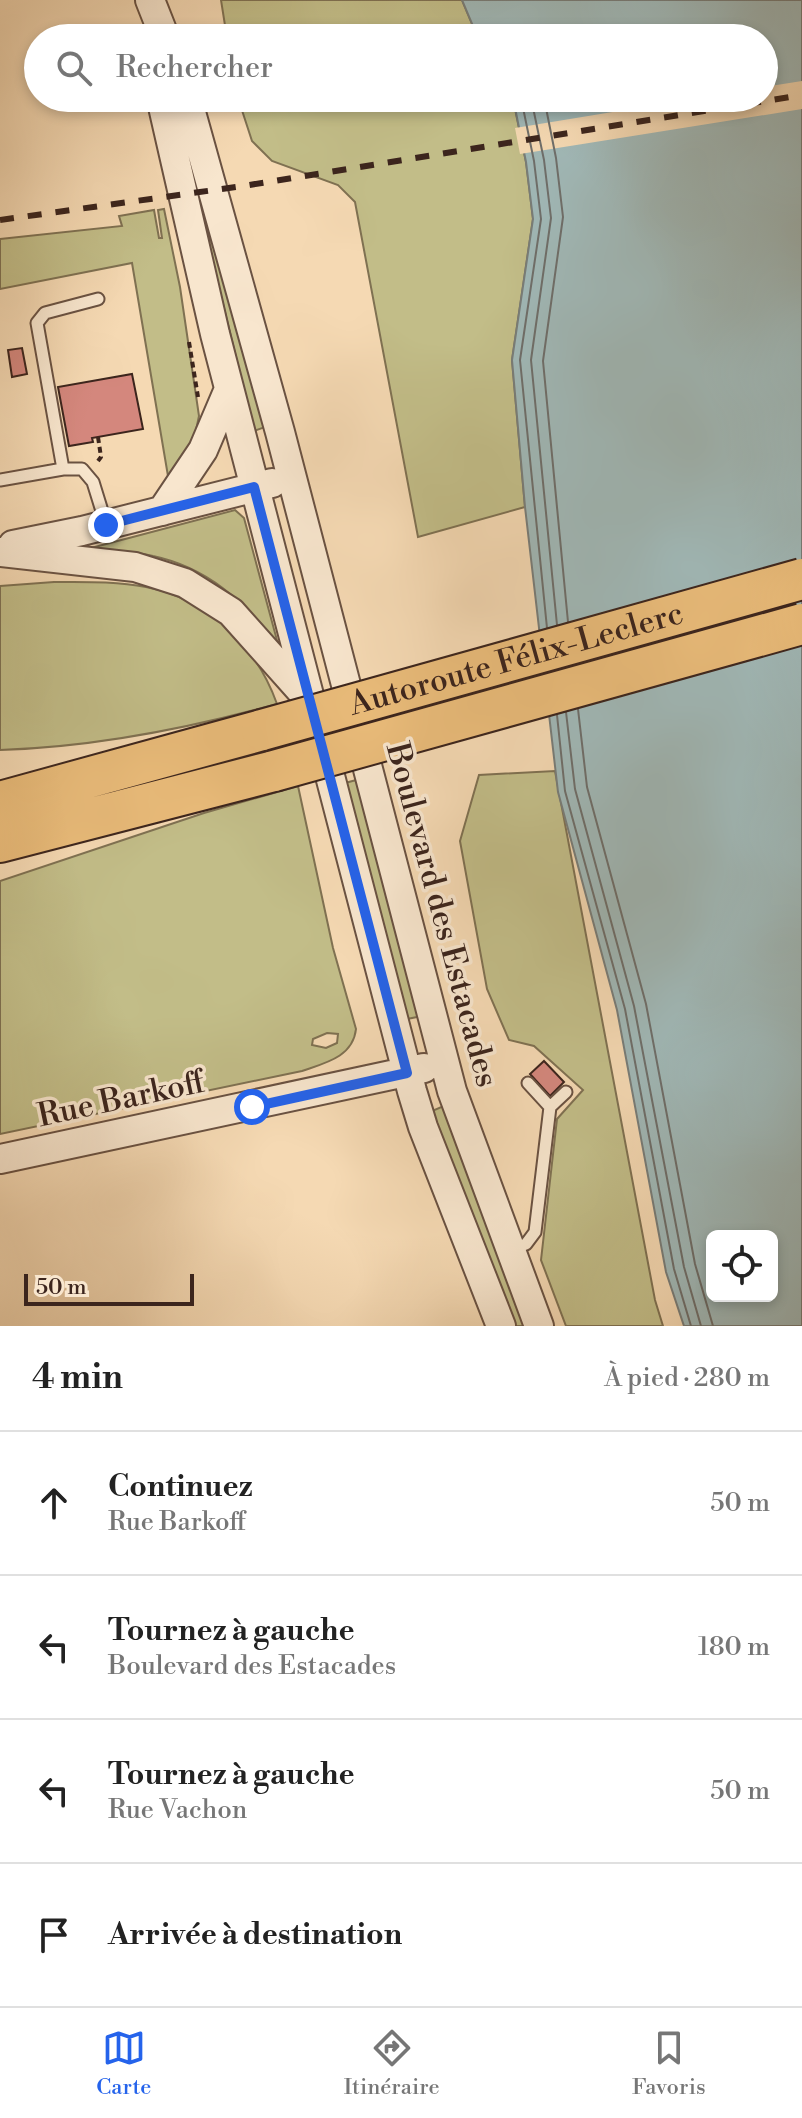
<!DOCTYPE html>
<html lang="fr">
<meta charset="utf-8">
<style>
body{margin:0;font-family:"Libre Bodoni",serif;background:#f6f6f6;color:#222}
.controls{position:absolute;right:24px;bottom:24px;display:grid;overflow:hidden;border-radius:12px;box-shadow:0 4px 12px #0003}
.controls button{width:72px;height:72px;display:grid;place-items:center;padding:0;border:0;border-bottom:2px solid #e0e0e0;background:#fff;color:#222;font:40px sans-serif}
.scale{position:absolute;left:24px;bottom:20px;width:170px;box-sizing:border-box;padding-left:8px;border:4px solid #3c251d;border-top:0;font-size:22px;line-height:28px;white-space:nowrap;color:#3c251d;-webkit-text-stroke:6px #f8e6ce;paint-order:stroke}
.stop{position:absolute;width:24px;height:24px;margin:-18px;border:6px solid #2563eb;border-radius:50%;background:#fff}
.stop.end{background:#2563eb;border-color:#fff;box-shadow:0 2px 8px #0008}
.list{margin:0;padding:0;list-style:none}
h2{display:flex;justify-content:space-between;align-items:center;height:104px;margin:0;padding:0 32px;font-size:34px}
h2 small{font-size:26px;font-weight:400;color:#767676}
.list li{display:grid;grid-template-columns:52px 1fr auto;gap:24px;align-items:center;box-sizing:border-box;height:144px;padding:0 32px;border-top:2px solid #e0e0e0}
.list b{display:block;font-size:30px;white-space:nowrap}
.list p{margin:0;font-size:26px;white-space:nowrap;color:#767676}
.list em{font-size:26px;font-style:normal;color:#767676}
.icon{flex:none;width:44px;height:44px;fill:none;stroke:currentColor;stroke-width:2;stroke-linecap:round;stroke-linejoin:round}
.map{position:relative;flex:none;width:802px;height:1326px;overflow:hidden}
.search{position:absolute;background:#fff;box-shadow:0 4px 12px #0003;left:24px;right:24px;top:24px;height:88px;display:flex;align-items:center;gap:20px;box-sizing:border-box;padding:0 28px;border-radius:44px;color:#767676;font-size:30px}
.sheet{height:680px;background:#fff}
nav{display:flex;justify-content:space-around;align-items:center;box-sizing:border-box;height:112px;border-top:2px solid #e0e0e0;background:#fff;font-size:22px;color:#767676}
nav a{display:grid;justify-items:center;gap:4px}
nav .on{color:#2563eb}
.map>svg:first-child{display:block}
.green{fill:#c2bd88;stroke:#7f7152;stroke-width:2;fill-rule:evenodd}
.water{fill:#a0b8b7;stroke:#787d79;stroke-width:2;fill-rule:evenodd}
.pier{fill:#f5d9b3}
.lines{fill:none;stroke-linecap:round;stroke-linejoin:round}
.shore{stroke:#6e6e6a;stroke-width:2}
.building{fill:#d4877d;stroke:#3c251d;stroke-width:2}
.service-casing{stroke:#6a5242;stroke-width:15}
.tertiary-casing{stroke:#6a5242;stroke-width:32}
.motorway-casing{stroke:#3c251d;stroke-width:44}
.path{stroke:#3c251d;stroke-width:4;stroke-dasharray:6 4;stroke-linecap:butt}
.service{stroke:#f8e6ce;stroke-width:11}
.tertiary{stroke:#f8e6ce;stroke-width:28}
.motorway{stroke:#eabc7a;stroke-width:40}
.rail{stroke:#3c251d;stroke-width:6;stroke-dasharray:14 14;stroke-linecap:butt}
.motorway-bridge-casing{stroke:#3c251d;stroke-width:44;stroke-linecap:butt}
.motorway-bridge{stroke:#eabc7a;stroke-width:40}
.route{stroke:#2563eb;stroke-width:10}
.labels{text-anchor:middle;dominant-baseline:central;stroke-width:7;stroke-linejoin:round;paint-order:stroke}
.street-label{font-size:32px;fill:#3c251d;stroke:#f8e6ce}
</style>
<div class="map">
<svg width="802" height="1326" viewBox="0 0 802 1326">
<rect width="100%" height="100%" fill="#f5d9b3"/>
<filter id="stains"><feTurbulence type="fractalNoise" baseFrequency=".0025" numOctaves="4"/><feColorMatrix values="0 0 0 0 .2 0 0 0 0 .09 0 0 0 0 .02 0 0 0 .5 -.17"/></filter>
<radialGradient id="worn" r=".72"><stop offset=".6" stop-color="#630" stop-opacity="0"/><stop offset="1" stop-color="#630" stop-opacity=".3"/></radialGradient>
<path class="green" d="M 221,0 L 462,0 L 478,38 L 227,38 Z
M 238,98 L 513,99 L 526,162 L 533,219 L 512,360 L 525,507 L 418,537 L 355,202 L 338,185 L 272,161 L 252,141 Z
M 175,107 L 268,426 L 254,431 Z
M 164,209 L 180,287 L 199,416 L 193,444 L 168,476 L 132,263 L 0,289 L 0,239 L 122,226 L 119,216 L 154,210 L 159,238 L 162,238 L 158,210 Z
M 235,510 L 244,518 L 278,644 L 275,646 C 247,601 205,567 153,556 C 133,551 111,551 91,548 Z
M 54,582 C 84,582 116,581 146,587 C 208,599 256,645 277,704 C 186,729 95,747 0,750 L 0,586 Z
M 555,771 L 655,1300 L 663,1326 L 566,1326 L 541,1260 L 557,1119 L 583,1090 L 534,1046 L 509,1040 L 487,989 L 460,841 L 479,775 Z
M 360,779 L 422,1016 L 407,1019 L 345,783 Z
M 298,786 L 333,948 L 356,1029 C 353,1057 325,1063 302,1071 L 0,1134 L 0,881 L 204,813 ZM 327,1033 L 338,1034 L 337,1043 L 326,1048 L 312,1045 L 313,1039 Z
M 446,1105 L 528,1326 L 513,1326 L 432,1111 Z"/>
<path class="water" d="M 462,0 L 802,0 L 802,1326 L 684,1326 L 666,1272 L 617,1010 L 558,792 L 525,507 L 512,360 L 533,219 L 526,162 L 513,98 L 764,98 L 764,38 L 478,38 ZM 712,1236 L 772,1236 L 772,1296 L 712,1296 Z"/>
<path class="pier" d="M 802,81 L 802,109 L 520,154 L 515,128 L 698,98 L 764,98 L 764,87 Z"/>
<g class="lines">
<path class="shore" d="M 521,98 L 534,161 L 541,219 L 520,360 L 547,628
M 531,98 L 544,160 L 551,218 L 531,360 L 557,625
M 544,98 L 556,158 L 563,217 L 543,361 L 568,622
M 578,709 L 587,787 L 646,1004 L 695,1264 L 713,1326
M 566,712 L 575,789 L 634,1006 L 684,1267 L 701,1326
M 557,715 L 565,791 L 625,1009 L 674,1269 L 691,1326"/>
</g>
<path class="building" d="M 22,348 L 27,374 L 12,377 L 8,350 Z
M 132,374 L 143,429 L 92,438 L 93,442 L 69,446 L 58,387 Z
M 544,1061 L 564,1082 L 550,1096 L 530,1074 Z"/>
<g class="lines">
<defs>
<path id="service" d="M 63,469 L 37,323 L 45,313 L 98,299
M 0,480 L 63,469 L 82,469 L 93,482 L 106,524
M 550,1107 L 566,1092
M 511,1250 L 526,1244 L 535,1232 L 550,1107 L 528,1083"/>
<path id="tertiary" d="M 150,0 L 165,38
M 161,98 L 215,334 L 412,1091 L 423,1127 L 501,1326
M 187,98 L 280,432 L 452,1091 L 539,1326
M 162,511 L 203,450 L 229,389
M 13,545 L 82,531 L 272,483
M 0,552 L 135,567 L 185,583 L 231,612 L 305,695
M 0,1159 L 424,1068"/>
<path id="motorway" d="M 0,802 L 262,730
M 0,842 L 274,771"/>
</defs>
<use href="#service" class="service-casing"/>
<use href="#tertiary" class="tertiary-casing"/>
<use href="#motorway" class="motorway-casing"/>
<path class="path" d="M 189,342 L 198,397
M 98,437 L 101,457 L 98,461"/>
<use href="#service" class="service"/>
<use href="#tertiary" class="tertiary"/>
<use href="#motorway" class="motorway"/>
<path class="rail" d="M 0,220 L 243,186 L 802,95"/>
<defs>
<g id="motorway-bridge">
<path id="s1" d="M 262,730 L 802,579"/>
<path d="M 274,771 L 802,624"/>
</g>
</defs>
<use href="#motorway-bridge" class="motorway-bridge-casing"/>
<use href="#motorway-bridge" class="motorway-bridge"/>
</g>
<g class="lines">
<path class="route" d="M 106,525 L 254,487 L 407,1073 L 252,1107"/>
</g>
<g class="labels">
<g class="street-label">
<text stroke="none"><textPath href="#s1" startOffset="264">Autoroute Félix-Leclerc</textPath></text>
<text transform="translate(442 915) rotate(75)">Boulevard des Estacades</text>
<text transform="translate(121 1099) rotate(-12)">Rue Barkoff</text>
</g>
</g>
<rect width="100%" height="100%" filter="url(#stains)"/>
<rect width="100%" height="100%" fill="url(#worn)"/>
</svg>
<div class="controls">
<button><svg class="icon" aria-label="locate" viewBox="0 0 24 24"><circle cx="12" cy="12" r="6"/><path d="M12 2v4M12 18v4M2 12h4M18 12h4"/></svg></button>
</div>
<div class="scale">50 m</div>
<div class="stop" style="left:252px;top:1107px"></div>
<div class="stop end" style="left:106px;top:525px"></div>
<div class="search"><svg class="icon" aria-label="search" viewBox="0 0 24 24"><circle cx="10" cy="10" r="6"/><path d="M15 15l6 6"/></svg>Rechercher</div>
</div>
<section class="sheet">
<h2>4 min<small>À pied · 280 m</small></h2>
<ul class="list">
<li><svg class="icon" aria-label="ahead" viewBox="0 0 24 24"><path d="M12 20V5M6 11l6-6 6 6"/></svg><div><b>Continuez</b><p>Rue Barkoff</p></div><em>50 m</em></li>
<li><svg class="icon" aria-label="left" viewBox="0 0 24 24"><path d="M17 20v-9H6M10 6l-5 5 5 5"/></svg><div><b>Tournez à gauche</b><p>Boulevard des Estacades</p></div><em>180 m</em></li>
<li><svg class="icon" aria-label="left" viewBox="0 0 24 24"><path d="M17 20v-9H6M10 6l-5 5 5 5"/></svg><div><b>Tournez à gauche</b><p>Rue Vachon</p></div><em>50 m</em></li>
<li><svg class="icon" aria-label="arrive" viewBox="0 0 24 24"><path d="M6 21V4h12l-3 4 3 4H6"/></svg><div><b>Arrivée à destination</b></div></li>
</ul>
</section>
<nav>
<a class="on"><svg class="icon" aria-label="map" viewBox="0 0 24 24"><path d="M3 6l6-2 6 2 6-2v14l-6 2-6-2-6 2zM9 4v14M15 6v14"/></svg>Carte</a>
<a><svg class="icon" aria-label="directions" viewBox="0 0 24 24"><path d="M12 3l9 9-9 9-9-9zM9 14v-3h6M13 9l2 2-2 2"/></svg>Itinéraire</a>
<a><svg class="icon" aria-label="saved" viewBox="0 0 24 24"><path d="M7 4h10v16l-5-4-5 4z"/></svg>Favoris</a>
</nav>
